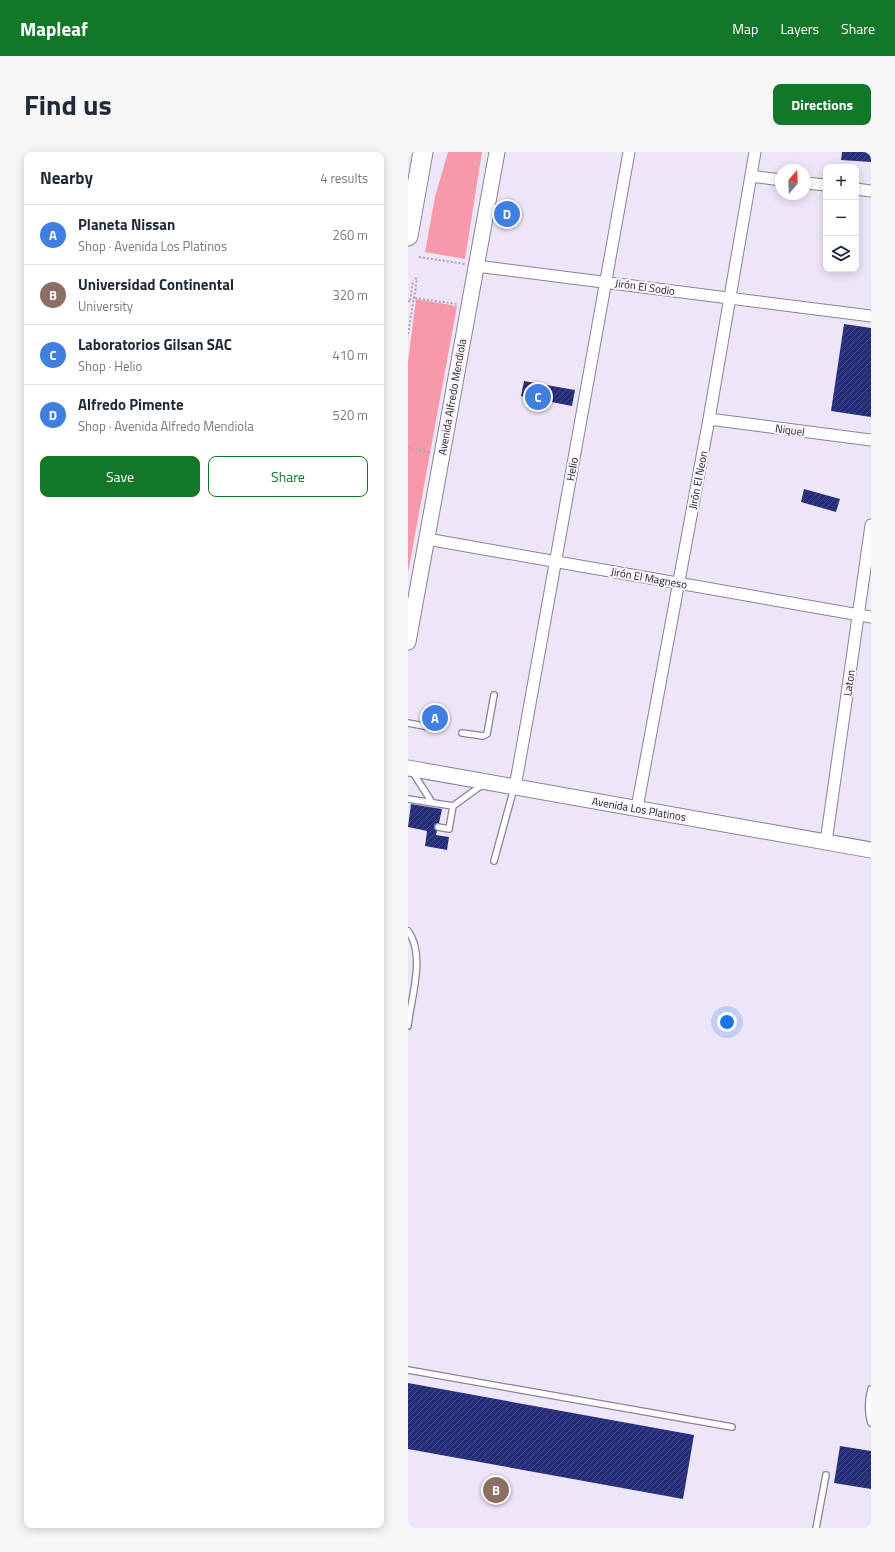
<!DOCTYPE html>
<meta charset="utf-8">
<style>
body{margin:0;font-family:"Titillium Web",sans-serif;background:#f6f6f7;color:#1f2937}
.controls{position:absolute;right:12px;top:12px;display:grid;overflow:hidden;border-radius:8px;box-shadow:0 2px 10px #0003}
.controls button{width:36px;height:36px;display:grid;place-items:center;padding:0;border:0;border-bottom:1px solid #e0e1e3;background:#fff;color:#1f2937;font:20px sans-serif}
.compass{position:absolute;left:367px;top:12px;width:36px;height:36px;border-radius:50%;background:#fff;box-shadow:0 2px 10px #0003;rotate:19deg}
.you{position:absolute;left:319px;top:870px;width:14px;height:14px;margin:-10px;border:3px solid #fff;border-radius:50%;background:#1a73e8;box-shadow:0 0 0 6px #1a73e833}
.badge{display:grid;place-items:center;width:26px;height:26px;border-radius:50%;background:#127729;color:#fff;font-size:13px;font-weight:700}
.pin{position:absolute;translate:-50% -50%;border:2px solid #fff;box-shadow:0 1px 4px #0006}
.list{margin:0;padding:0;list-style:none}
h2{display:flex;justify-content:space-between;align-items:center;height:52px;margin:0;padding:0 16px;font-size:17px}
h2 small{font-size:13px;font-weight:400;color:#747a83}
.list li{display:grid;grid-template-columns:26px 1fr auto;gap:12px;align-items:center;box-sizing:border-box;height:60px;padding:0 16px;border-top:1px solid #e0e1e3}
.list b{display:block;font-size:15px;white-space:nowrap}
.list p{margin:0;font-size:13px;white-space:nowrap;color:#747a83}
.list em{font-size:13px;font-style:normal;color:#747a83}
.actions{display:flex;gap:8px;padding:12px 16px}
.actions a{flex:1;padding:9px 0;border:1px solid #127729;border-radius:8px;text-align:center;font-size:14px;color:#127729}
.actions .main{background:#127729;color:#fff}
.icon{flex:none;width:22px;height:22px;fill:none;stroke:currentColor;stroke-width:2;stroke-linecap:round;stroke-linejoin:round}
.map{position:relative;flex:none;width:463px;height:1376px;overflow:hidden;border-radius:8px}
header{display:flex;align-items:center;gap:24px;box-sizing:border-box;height:56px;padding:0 20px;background:#127729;color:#fff}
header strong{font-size:19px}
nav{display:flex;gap:22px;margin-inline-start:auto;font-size:14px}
.intro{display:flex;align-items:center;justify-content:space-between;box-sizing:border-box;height:96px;padding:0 24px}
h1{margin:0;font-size:28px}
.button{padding:10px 18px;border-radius:8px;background:#127729;color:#fff;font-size:14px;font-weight:700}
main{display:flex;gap:24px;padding:0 24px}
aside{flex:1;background:#fff;border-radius:8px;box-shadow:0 2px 10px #0003}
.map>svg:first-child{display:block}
.grass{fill:#f899aa}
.building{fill:url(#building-hatch)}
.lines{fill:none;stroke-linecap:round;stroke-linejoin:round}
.lane-casing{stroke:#8a8394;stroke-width:8}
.street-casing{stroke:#8a8394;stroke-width:13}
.secondary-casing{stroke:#8a8394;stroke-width:17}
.highway-casing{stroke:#8a8394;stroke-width:21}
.path{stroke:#aaa4b3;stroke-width:2;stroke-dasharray:2 2;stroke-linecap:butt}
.lane{stroke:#fff;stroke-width:5.5}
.street{stroke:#fff;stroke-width:11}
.secondary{stroke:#fff;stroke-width:15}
.highway{stroke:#fff;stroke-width:19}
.labels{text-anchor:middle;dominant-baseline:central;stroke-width:4;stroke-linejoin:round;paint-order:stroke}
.street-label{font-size:11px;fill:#26232a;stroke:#f8f5fc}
</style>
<header>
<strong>Mapleaf</strong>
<nav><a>Map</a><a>Layers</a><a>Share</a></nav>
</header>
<div class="intro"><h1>Find us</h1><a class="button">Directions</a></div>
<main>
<aside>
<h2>Nearby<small>4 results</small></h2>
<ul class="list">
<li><span class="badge" style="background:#3f7fe0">A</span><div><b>Planeta Nissan</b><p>Shop · Avenida Los Platinos</p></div><em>260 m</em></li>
<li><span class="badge" style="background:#8d6e63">B</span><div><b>Universidad Continental</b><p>University</p></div><em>320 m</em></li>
<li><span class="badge" style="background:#3f7fe0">C</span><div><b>Laboratorios Gilsan SAC</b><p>Shop · Helio</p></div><em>410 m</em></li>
<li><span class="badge" style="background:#3f7fe0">D</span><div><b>Alfredo Pimente</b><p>Shop · Avenida Alfredo Mendiola</p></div><em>520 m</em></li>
</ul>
<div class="actions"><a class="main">Save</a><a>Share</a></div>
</aside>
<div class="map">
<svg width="463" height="1376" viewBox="0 0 463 1376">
<defs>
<pattern id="building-hatch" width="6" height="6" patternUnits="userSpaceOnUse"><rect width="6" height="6" fill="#262d78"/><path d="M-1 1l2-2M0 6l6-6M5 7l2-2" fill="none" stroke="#444a86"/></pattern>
</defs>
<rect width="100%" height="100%" fill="#ede5f8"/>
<path class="grass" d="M 40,0 L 74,0 L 57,107 L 17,100 L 27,45 Z
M 8,147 L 49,154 L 0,421 L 0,210 Z"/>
<path class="building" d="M 434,0 L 463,0 L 463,10 L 433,8 Z
M 436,172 L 463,176 L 463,265 L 423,259 Z
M 116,229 L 167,238 L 164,254 L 113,244 Z
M 396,337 L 432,347 L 428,360 L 393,350 Z
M 3,652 L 34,657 L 31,671 L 27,672 L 26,676 L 29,679 L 28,683 L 41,685 L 39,698 L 17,694 L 19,679 L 0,675 Z
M 0,1231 L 286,1283 L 275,1347 L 0,1297 Z
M 432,1294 L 463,1299 L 463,1337 L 426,1331 Z"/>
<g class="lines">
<defs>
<path id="lane" d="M 0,571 L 26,576
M 54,581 L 75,584 L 79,582 L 86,543
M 4,619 L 23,649
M 0,647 L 45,654
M 30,675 L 41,677 L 45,654 L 74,633
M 86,709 L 106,636
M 0,779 C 18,803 3,845 0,874
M 0,1218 L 324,1275
M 463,1237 C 460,1249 459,1259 463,1271
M 408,1376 L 418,1323"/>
<path id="street" d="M 343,24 L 373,28
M 397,31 L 418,33
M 448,37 L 463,39
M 68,114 L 463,164
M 301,267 L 463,288
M 19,387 L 463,465
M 107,635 L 221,0
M 229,656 L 301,267 L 347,0
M 418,690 L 463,373"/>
<path id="secondary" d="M 0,490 L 89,0
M 0,616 L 463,698"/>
<path id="highway" d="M 0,84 L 15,0"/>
</defs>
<use href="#lane" class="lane-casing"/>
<use href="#street" class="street-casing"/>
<use href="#secondary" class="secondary-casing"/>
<use href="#highway" class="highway-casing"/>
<path class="path" d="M 11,105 L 57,112
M 7,146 L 49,152
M 0,149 L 2,150 L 5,128
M 0,182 L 9,127 L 6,126
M 0,295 L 23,301"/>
<use href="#lane" class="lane"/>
<use href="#street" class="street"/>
<use href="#secondary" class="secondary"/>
<use href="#highway" class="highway"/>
</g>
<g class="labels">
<g class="street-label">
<text transform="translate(237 135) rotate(8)">Jirón El Sodio</text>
<text transform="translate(44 245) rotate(-80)">Avenida Alfredo Mendiola</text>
<text transform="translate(382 278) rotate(8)">Niquel</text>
<text transform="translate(164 317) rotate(-79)">Helio</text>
<text transform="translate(290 328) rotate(-79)">Jirón El Neon</text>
<text transform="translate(241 426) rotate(10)">Jirón El Magneso</text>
<text transform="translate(441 531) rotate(-82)">Laton</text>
<text transform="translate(231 657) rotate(10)">Avenida Los Platinos</text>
</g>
</g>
</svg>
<div class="controls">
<button>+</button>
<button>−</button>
<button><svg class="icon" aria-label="layers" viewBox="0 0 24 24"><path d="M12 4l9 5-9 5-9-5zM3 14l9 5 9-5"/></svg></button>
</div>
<svg class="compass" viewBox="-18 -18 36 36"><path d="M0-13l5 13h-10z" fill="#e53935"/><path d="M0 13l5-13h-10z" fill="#747a83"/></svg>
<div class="you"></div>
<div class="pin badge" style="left:27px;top:566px;background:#3f7fe0">A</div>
<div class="pin badge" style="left:88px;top:1338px;background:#8d6e63">B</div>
<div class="pin badge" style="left:130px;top:245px;background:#3f7fe0">C</div>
<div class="pin badge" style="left:99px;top:62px;background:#3f7fe0">D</div>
</div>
</main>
